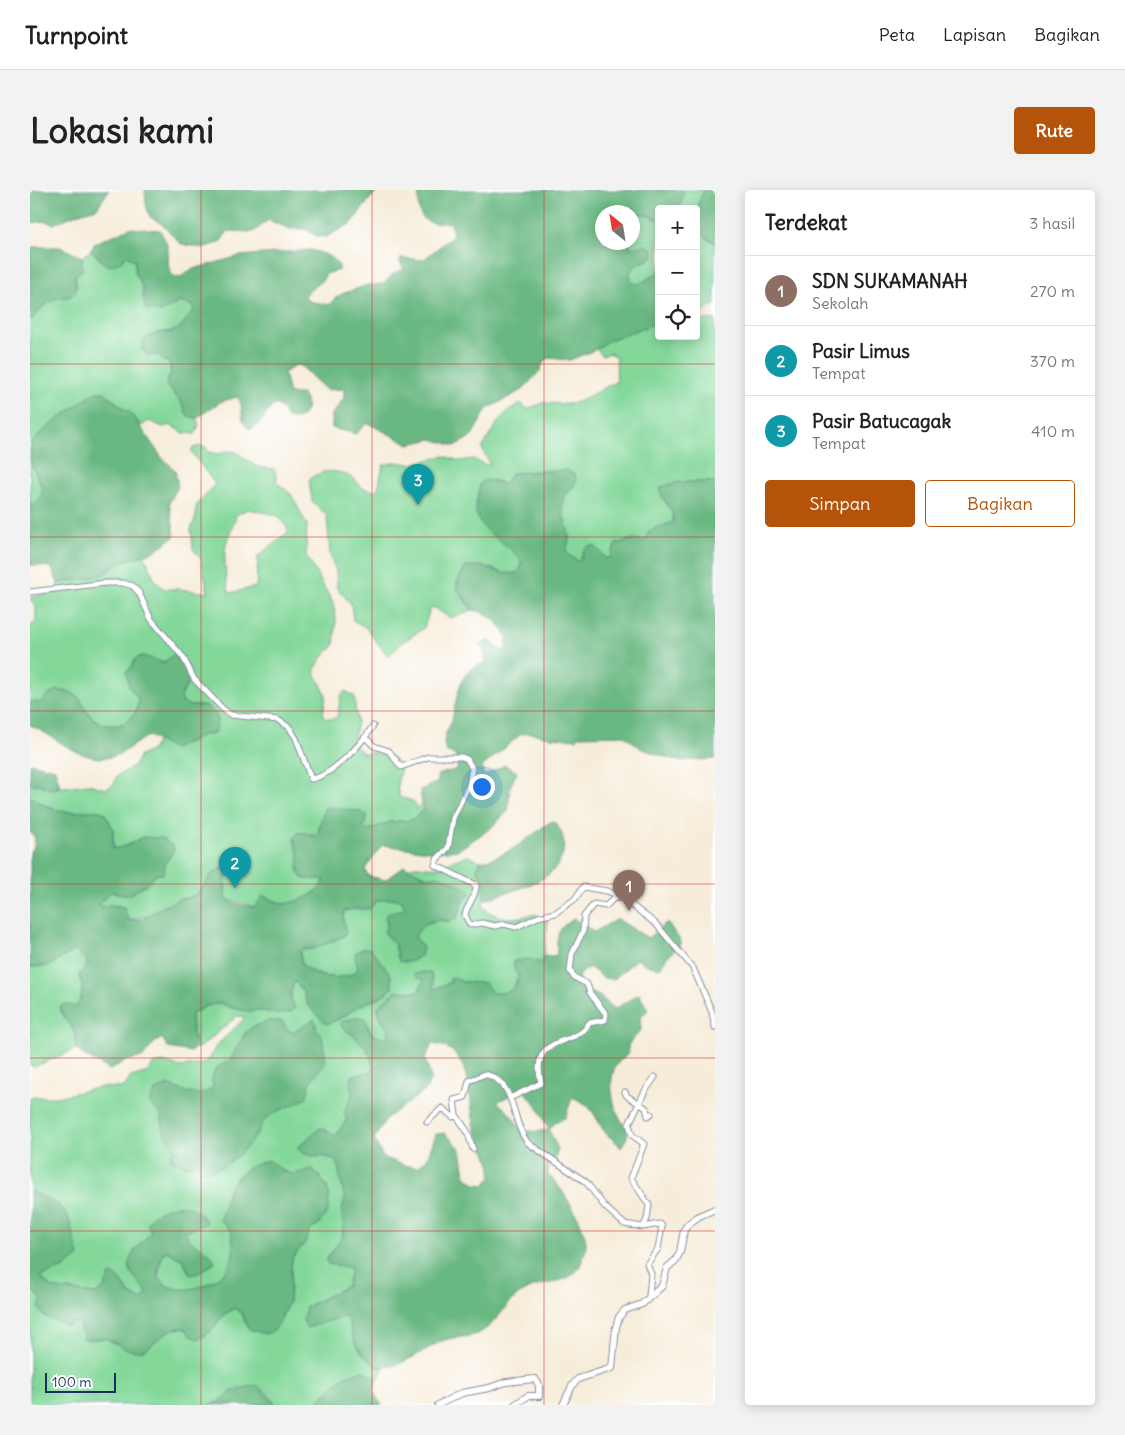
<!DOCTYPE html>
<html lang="id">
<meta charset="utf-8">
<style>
body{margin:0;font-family:Delius,sans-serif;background:#f2f2f2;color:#222}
.controls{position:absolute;right:15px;top:15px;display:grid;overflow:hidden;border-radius:5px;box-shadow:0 2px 12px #0003}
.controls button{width:45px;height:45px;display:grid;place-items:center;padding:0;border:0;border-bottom:1px solid #e0e0e0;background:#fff;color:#222;font:25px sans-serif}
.compass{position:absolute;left:565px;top:15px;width:45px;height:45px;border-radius:50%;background:#fff;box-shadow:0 2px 12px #0003;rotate:330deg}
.scale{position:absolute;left:15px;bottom:12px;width:71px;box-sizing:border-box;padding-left:5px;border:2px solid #1b2f5e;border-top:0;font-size:14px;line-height:18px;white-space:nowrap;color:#1b2f5e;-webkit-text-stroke:4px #fff;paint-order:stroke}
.you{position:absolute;left:451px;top:596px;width:18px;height:18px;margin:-12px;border:4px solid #fff;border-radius:50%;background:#1a73e8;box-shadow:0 0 0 8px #1a73e833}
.badge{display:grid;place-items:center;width:32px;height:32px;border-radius:50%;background:#b45309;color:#fff;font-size:16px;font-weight:700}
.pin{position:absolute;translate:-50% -41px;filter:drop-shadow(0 1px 2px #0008)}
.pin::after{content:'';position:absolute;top:26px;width:18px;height:15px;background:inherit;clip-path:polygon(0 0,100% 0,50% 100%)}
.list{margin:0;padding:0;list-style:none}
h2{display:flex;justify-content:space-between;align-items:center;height:65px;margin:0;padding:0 20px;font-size:21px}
h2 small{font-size:16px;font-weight:400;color:#767676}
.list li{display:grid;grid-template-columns:32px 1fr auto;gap:15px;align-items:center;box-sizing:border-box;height:70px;padding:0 20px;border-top:1px solid #e0e0e0}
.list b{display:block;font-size:19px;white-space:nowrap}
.list p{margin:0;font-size:16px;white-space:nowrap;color:#767676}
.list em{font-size:16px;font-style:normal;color:#767676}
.actions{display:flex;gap:10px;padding:15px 20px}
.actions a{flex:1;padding:11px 0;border:1px solid #b45309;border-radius:5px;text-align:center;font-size:18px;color:#b45309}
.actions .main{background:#b45309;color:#fff}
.icon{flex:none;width:28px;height:28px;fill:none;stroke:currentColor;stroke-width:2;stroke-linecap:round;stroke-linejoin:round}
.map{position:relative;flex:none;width:685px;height:1215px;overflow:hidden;border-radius:5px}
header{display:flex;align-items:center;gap:30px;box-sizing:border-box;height:70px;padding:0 25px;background:#fff;border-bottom:1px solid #e0e0e0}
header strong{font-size:24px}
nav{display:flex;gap:28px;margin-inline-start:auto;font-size:18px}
.intro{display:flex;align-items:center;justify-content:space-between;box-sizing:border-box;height:120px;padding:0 30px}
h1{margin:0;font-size:35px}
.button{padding:12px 22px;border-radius:5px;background:#b45309;color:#fff;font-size:18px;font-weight:700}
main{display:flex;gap:30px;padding:0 30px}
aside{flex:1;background:#fff;border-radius:5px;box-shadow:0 2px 12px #0003}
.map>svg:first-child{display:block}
.green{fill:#82d799;stroke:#4e837c;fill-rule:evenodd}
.forest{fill:#69b881;stroke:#427470;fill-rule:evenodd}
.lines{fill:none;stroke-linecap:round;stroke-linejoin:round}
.minor-casing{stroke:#888e9c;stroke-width:7}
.tertiary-casing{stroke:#888e9c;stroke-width:8}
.minor{stroke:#fff;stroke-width:5}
.tertiary{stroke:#fff;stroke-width:6}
.grid{fill:none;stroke:#d62828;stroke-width:1;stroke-opacity:0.55}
</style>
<header>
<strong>Turnpoint</strong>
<nav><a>Peta</a><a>Lapisan</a><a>Bagikan</a></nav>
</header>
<div class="intro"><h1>Lokasi kami</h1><a class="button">Rute</a></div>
<main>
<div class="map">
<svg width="685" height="1215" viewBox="0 0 685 1215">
<rect width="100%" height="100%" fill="#fff"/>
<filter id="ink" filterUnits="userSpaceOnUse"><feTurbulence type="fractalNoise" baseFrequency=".02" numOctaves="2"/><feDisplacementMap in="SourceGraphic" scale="10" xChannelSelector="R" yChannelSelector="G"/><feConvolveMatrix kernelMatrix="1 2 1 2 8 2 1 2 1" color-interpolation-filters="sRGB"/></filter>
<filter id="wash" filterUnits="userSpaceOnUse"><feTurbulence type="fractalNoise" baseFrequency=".0096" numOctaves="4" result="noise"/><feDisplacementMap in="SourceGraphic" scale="20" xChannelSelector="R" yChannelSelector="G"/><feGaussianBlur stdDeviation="1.12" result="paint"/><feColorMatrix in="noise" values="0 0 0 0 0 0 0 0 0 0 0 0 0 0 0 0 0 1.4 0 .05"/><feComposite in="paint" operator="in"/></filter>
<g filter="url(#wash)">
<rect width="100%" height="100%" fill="#f6ecd9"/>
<path class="green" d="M 654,0 L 674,0 L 666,25 L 666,19 L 649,19 Z
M 610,23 L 629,30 L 629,82 C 620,88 612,98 601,92 L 600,81 L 606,75 L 619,70 L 600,57 L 599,53 L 602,52 L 603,32 Z
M 666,35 L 679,50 L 685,52 L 685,115 L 678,117 L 667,127 L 669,131 L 685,129 L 685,292 L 657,292 L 631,306 L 643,324 L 643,332 L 640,335 L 627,336 L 617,350 L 599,350 L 586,354 L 580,368 L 576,368 L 568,361 L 554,359 L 549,372 L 536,363 C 536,358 539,353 539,348 C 538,334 528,324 534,309 C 538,300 548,296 545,285 C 537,278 487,280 479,287 C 477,289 476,292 475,294 L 462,290 C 419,335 477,340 492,374 L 489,382 L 480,385 L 454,376 L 436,377 L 427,391 L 427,400 L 442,420 L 420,428 L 405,418 L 400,418 L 394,438 L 374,451 L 358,466 L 335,437 L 323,430 L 321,414 L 307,398 L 306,381 L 300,365 L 297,326 L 282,311 L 279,290 C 294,275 322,281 332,298 L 343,301 L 348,299 L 353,275 L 366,272 L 382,274 L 414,266 L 430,271 L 443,269 L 455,275 L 460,274 L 452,259 C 464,238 468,226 491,213 L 497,219 L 513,213 L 537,214 L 548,212 L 587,191 L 586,167 L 580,163 L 572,166 L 567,159 L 577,151 L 623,134 L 629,128 L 629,146 L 666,146 Z
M 61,60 L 74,74 L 82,75 L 97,66 L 105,70 C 103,84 114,92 112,106 L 131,122 L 150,112 L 164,116 C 162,135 143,143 128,142 L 115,163 L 119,166 L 128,165 L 134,171 L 139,172 L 141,183 L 136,191 L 143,204 L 150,210 L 158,226 L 167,228 L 169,235 L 165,244 L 154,243 L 140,235 L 133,237 L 119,231 L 111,236 C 101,222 87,214 74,202 L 30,230 L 2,252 C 2,258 0,267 2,273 C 5,286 14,293 11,308 L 0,316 L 0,131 C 11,119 21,105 39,107 L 47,97 C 42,82 53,79 52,67 Z
M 171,256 L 176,257 L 178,262 L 189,264 L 197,261 L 206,262 L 227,277 L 244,279 L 247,288 L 246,292 L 261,304 L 277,335 L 276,365 L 303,413 L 306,430 L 304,456 L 293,466 L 284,481 L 296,505 L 293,525 L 296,529 L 307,528 L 311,505 L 315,501 L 324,506 L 327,531 L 323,554 L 334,564 L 342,562 L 350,565 L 355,563 L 362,567 L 371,578 L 367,595 L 369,607 L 383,611 L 386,616 L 385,620 L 392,614 L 393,620 L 382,630 L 360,632 L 338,640 L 333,638 L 338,626 L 290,632 L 288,644 L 285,646 L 276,642 L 264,649 L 269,666 L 268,683 L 286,689 L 295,689 C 290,703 266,716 252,713 C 246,712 239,708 234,706 L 225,717 L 196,709 L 195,693 L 197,684 L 181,685 C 176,693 172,701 163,706 C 159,709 153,708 148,710 C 131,718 117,730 98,730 L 94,717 L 79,715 L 71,717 L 70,713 L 81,702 L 99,705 L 120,692 L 124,685 L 134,680 L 136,671 L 142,664 L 109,650 L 88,659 L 83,658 L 83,638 L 74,622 C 62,619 51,622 39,622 C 27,622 9,613 0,606 L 0,594 L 9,594 L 17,599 L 59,594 L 76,599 L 84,594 L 87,586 L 103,577 L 110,566 L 122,560 L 128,549 L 135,555 L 160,552 L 173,545 L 182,544 L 188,530 L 177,516 L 160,516 L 152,512 L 151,507 L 157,495 L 138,470 L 130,473 L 113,466 L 105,469 L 102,477 L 96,482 L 99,496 L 109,510 C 105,536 79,544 60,525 C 56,521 53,514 50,509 L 12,513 L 0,511 L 0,436 L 6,432 L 6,417 L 1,411 L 1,407 L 26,403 L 28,393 L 70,386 L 92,372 L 114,364 L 125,390 L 134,399 L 149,399 L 178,403 L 171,369 L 163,359 L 161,339 L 166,327 L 166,316 L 185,294 L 161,262 L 163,258 ZM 218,319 L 247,325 L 258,339 L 257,343 L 228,366 L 226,397 L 200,403 C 195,395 193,361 197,351 C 200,342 204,335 206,325 Z
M 438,666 L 451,671 L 447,679 L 455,694 L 453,717 C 469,731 485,729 505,724 L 518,731 L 513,774 L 498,769 L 488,771 C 489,788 485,812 461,803 C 450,798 445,791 432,792 L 428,789 L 404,799 L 397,783 L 393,782 L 384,784 L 394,790 L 388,802 L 366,801 L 351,813 L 349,825 L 358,840 L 357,848 L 344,846 L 339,839 L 335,828 L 326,827 L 312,832 L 311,836 C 329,851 340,855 343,879 L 340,882 L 323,885 C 322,906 321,931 305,946 L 294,939 L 289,939 L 270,955 L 283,967 L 300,966 L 307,972 L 315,1010 L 312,1018 L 313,1046 L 312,1051 L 298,1066 L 304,1074 L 321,1078 L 317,1096 L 276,1117 L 302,1130 L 315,1126 C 322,1134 320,1142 325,1152 C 329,1162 339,1169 346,1177 L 354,1178 L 348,1189 C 324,1174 309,1193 292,1207 C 289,1210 286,1211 283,1215 L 246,1215 L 235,1201 L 204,1200 L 189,1212 L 178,1215 L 0,1215 L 0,1100 L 49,1133 L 53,1144 L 59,1150 L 76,1148 L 83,1153 L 120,1155 C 131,1145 141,1136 156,1139 L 161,1146 L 182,1142 L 190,1127 L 205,1118 L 212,1123 L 214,1132 L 249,1134 L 259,1111 L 262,1068 L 275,1053 L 280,1040 L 287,1036 L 278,980 C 262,989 252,981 239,970 L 220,978 L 199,996 L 190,1030 L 201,1040 L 204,1052 L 204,1065 L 200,1079 L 173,1097 L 149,1101 L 136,1095 L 128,1085 L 133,1063 L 137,1061 L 153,1070 L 158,1082 L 166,1084 L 182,1075 L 180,1064 L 162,1054 L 155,1042 L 177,1032 L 169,1022 L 143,1016 C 133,1022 121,1028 121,1042 L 102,1066 L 102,1083 L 114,1096 L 117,1104 L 111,1110 L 99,1104 L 90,1089 L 75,1095 L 74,1099 L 65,1104 L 27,1099 L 18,1096 L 10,1087 L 34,1078 L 49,1066 L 28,1014 L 0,1001 L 0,907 L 26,907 L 72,897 L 91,898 L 95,896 L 101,887 L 118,882 L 123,874 L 133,872 L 150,877 L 172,874 L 180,868 L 186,856 L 214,829 L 212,826 L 207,826 L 172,856 L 164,859 C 167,847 158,836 162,824 L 176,816 L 190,813 L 202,818 L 232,821 L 261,807 L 264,791 L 273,801 L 277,814 L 309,830 C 317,825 325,817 334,814 C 345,810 353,807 362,798 L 361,785 L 341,759 L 325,766 L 328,778 L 326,782 C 309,792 285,787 272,774 L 270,761 L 273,759 L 283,759 L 314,746 C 316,737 311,730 314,721 C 325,716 340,724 346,711 C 358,709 367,705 375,715 L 375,719 L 358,723 C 358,730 354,739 357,745 C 361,755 367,752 367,767 L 374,772 L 383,771 L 393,758 L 385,747 C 390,734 405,727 419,732 L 429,724 L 433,711 L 440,705 C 420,681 399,693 378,678 C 387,673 397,679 407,677 C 418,674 426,668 438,666 Z
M 46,760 L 57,771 L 57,775 L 49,785 C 53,797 54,806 46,817 L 30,821 L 44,840 L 46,859 L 4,877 L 0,875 L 0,777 L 18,776 Z"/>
<path class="forest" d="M 0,0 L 79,0 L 67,18 L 49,23 L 23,34 L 15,31 L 0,33 Z
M 115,0 L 351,0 L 342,6 L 322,33 L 296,47 L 287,46 L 275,39 L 261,39 L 238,30 L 224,42 L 198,41 L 190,52 L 173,58 L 151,54 L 132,34 L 120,27 L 116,15 Z
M 389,0 L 654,0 L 649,19 L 629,19 L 629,30 L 610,23 L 603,32 L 602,22 L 572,22 L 572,52 L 599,53 L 600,57 L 604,58 L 616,55 L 623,59 L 622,67 L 606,75 L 600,82 L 601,92 L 609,94 L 629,82 L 629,128 L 623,134 L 577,151 L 567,159 L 540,170 L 518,168 L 513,173 L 510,181 L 492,200 L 457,219 L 441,247 L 425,256 L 402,249 L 379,254 L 337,233 L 326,244 L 302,238 L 302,224 L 314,208 L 314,199 L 296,200 L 271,176 L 266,175 L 254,183 L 259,204 L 272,204 C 284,217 271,235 256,227 L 253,219 L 246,214 C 234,220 235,235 220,239 C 207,232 216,216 207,207 L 190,212 L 167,228 L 158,226 L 150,210 L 136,195 L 141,183 L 139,172 L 134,171 L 128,165 L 119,166 L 112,159 C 111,140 137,144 148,140 L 163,121 L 164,116 L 150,112 L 131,122 L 115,119 L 113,97 L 105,83 L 105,70 L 97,66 L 87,74 L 78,76 L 61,60 L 65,53 L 100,38 L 130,40 C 132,45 136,50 137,55 C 141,67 133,84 149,88 L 163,79 L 210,66 L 280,60 C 292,62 302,66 309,76 L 309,80 L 296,84 C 291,95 281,97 275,106 L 278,111 L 299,115 L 305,108 L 312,104 L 337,95 L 354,94 L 363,84 L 374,79 L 370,72 L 371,68 L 393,70 L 423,46 L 421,33 C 416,32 410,33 405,33 C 386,31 388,14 389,0 Z
M 674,0 L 685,0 L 685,52 C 661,43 664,19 674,0 Z
M 0,57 L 30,57 L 52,67 L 52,80 L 45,85 L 46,102 L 39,107 C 21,105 11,119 0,131 Z
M 66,202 L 74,202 L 93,219 L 100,222 L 132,268 L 145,280 L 148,297 L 139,313 L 145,346 L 123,362 L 92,372 L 70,386 L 28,393 L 21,377 L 0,375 L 0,316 L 11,308 C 15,293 5,285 1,272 C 0,267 0,258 2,253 C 8,242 53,211 66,202 Z
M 537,280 L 545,285 C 549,297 538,299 534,308 C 529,323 538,334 539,347 C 539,353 536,358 536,363 L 549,372 C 555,365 553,353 566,357 L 576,368 L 580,368 L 586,354 L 599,350 L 616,350 L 619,341 L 643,332 L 643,324 L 630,301 L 631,297 L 648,292 L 685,292 L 685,569 L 648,571 L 612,559 L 594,545 L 548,546 L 547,549 L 519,547 L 501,543 L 491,544 L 452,577 L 454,586 L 475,575 L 487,582 L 480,597 L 478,621 L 461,638 L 428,660 L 407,662 L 352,655 L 335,679 L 338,686 L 355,690 L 374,676 L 397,687 L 411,686 L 442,701 L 433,711 L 427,728 L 419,732 C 405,727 390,734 385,747 L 393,758 L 391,766 L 378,772 L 369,771 L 365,754 L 354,742 L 358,735 L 355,727 L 358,723 L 375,719 L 372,711 L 364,708 L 346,711 L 340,719 L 327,718 L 314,721 L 313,729 L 316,742 L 314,746 L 283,759 L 273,759 L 270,761 L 271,774 C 276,778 281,783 288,785 C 298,788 322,790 328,778 L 325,766 L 326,762 L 334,758 L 341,759 L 361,785 L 362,798 C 352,809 342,809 331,815 C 319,822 310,830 296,834 L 277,814 L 273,801 L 264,791 L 260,803 L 265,819 L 261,822 L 247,824 L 228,820 L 220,822 L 202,818 L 190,813 L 176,816 L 162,824 L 161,829 L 165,855 L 161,862 L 138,858 L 132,848 L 124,853 L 113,867 L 95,871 L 80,880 C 68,873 56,868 46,859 L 44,840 L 35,829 L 30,817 L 34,814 L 46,817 C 54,806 53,797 49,785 L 57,775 L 57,771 L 46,760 L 18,776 L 0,777 L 0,662 L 4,657 L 5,648 L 0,642 L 0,606 C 9,613 27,622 39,622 C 51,622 62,619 74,622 L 83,638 L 83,658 C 91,659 107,652 112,647 L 132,648 L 143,656 L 144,660 L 136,671 L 133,684 L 124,685 L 120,692 L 99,705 L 81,702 L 70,713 L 71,717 L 79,715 L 94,717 L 98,730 L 112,730 L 126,720 L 149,709 L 163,707 L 174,697 L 181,685 L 192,678 L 197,680 L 195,693 L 196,709 C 203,714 216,717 225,717 L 233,706 L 253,714 C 268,711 289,706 295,689 L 274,689 L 271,687 L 268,679 L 269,666 L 264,649 L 268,642 L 285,646 L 288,644 L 294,619 L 297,617 L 329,621 L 338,626 L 333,638 L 338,640 L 360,632 L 382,630 L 393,620 L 390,600 L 408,592 L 407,585 L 428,579 L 425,565 L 416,561 C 410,546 421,538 423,525 C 426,510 429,493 438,481 C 442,476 450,476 455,472 L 455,463 L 450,455 L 459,450 L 473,461 L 476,458 L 477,449 C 473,435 456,421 442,420 L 426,396 L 436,377 C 455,372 471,388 489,382 L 492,374 C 483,353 449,344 446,322 C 445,313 449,303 450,294 C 457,286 465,293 475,294 L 482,283 Z
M 144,464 C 151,473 158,481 160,493 C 154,497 150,504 152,512 L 160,516 L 177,516 L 187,525 L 186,542 L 173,545 L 143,559 L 119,546 C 106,551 95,563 85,566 C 54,576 27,547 0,535 L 0,511 L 11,513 L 16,506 L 27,500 C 31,501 38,501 42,503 C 52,507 53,518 59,525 C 78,544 106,536 109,510 L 99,496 L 96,482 L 102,477 L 105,469 L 113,466 L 134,473 Z
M 0,573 L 25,579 L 30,596 L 22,599 L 9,594 L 0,594 Z
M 523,631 C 530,637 534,647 534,656 C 532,694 483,698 455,710 L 453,702 L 455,694 L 447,679 L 451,671 C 469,669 489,655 504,644 C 511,639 515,634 523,631 Z
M 544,729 L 564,742 L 587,729 L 618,748 L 637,732 L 652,753 L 638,766 L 630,778 L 619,776 L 607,769 L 584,789 L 574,788 L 559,777 L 549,785 L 548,793 L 555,800 L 569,806 L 585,819 L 609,804 L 618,820 L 610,827 L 611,840 L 598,855 L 599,863 C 594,867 589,871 585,877 C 577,894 584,925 597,938 L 597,947 L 591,958 C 587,951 579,948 574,941 C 565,927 561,912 542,908 L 535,928 L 525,933 L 519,940 L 528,959 L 524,971 L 518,976 L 518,985 C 532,996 556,1037 556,1054 C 556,1061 552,1073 548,1079 C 537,1095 511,1092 496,1100 C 481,1107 471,1126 458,1137 C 442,1151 429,1144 412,1151 C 390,1161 372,1179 346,1177 C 339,1169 329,1162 325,1152 C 320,1143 322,1134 315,1126 L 277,1138 L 273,1131 L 276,1117 L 317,1096 L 321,1078 L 298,1074 L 296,1070 L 313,1046 L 312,1018 L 315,1010 L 307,972 C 295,962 278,971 267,958 L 289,939 L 294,939 L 305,946 L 317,930 L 314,922 L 323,904 L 320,896 L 323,885 L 340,882 L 343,879 C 340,855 329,850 311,836 L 312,832 L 326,827 L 335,828 L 339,839 L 344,846 L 357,848 C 362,838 348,828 348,817 L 366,801 L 388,802 L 394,790 L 387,788 L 384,784 L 393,782 L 401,783 L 404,799 L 420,793 L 420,789 L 424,787 L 432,792 L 455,793 L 463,803 C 478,803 484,801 489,786 L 484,779 L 484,771 L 498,769 L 513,773 L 513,767 L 527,765 C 526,747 527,737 544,729 ZM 402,854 C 445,856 437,913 446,941 C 452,957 463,970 461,988 L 454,995 L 445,994 L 435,985 L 431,959 L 415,943 L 406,944 L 397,969 L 387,977 L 373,975 L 353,967 L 344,949 L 357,928 L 397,899 L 401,887 L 395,869 ZM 493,899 L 507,916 L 519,940 C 482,946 493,931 467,912 Z
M 284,829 L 287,839 L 292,846 L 296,871 L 281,891 L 276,908 C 264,916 250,918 238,927 C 232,931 231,938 227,943 C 217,960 192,984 172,981 L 169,977 L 154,975 L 141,970 L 141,963 L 144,960 L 144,956 L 135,947 L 131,925 L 119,911 L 126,900 L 138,895 C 154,900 168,911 183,897 L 182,889 L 186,878 L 201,869 L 215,843 L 222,837 L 239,831 L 252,831 L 259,841 L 264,842 Z
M 239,970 C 261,988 258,985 283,979 L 297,996 L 299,1005 L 298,1022 L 287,1036 L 280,1040 L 275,1053 L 262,1068 L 259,1111 L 244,1141 L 235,1144 L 219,1139 L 212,1123 L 204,1118 C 187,1125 186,1143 168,1149 L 161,1146 L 156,1139 C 135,1135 129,1153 113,1160 C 101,1165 87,1153 77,1149 C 69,1146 61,1151 54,1149 L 49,1133 L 45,1132 L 37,1136 L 14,1126 L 9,1118 L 11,1110 L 7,1103 L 0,1100 L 0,1001 C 45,1019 36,1024 49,1066 L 34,1078 L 10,1087 L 22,1098 L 65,1104 L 74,1099 L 79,1087 L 82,1084 L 90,1089 L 99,1104 L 111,1110 L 117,1104 C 113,1095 105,1090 101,1082 C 93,1066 113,1053 121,1042 L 118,1035 C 119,1021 148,1012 159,1017 C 168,1020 172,1026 177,1033 L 155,1042 C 160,1058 179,1056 185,1072 L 170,1082 L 161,1085 L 153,1070 L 137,1061 L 133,1063 C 131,1069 128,1076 128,1082 C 128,1113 215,1102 202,1048 C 201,1044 203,1045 201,1041 C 199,1037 193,1034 190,1030 C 200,995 201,982 239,970 Z
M 332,1180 L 348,1189 C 342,1201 344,1205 352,1215 L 283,1215 L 312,1188 Z
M 227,1195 L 246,1215 L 178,1215 L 189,1212 L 204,1200 Z"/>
</g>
<g filter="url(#ink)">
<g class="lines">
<defs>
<path id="minor" d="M 0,402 L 76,393 L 93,393 L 103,396 L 109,403 L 121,429 L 153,467 L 164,489 L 193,519 L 201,525 L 248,530 L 259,537 L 266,548 L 281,589 C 299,587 325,560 335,547 L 344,556 L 359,561 L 371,577 L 398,567 L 432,567 L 437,569 L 442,578 L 439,595 L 423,628 L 418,658 L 407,669 L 405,675 L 446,695 C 447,706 437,714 435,725 L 440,735 L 452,733 L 465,736 L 474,734 L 486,737 L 508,727 L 525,723 L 545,709 L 553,697 L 577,701 L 591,707 L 626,734 L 663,778 L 682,822 L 685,837
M 336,546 L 343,536
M 595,902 L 597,906 L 616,918 L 618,926 L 621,924
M 480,908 L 511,893 C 499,841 547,859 559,833 L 575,830 L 576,824 L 560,803 L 557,794 L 544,787 L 540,781 L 542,764 L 553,741 L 554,726 L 564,714 L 576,716 L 583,709 L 591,707
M 397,932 L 412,918 L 423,927 L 426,925
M 443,959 L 437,941 L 426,925 L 424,910 L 435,907 L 439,891 L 455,884 C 488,893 480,931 498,953 L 556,992 L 575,1017 L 594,1034 L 613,1037 L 630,1034 L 632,1036 L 628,1059 L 617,1074 L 621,1084 L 619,1106
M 613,1037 L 617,1029 L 619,1015 L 601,988 L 614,954 L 602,945 L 599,934 L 615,901 L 625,887"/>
<path id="tertiary" d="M 408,1215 L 432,1203 L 459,1198 L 476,1192 L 505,1189 L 509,1195 L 509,1206 L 498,1206 L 484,1215
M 533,1215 L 542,1196 L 548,1189 L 582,1178 L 586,1137 L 589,1127 L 595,1120 L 612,1114 L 632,1096 L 637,1078 L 646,1070 L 650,1062 L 654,1040 L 658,1034 L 669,1026 L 685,1019"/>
</defs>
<use href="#minor" class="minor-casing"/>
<use href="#tertiary" class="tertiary-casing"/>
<use href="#minor" class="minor"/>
<use href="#tertiary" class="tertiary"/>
</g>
</g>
<path class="grid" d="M 171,0 L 171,1215M 342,0 L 342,1215M 514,0 L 514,1215M 0,174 L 685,174M 0,347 L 685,347M 0,521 L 685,521M 0,694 L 685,694M 0,868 L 685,868M 0,1041 L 685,1041"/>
</svg>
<div class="controls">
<button>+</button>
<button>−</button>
<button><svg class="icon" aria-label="locate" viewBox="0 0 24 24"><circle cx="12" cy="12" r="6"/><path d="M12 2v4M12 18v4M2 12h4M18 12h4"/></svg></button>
</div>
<svg class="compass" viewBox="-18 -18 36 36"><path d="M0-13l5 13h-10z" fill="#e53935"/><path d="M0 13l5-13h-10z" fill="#767676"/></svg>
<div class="scale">100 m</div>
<div class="you"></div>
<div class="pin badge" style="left:599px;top:721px;background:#8d6e63">1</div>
<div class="pin badge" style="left:205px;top:698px;background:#0f9aa8">2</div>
<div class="pin badge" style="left:388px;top:315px;background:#0f9aa8">3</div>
</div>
<aside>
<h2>Terdekat<small>3 hasil</small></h2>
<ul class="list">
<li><span class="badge" style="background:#8d6e63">1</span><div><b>SDN SUKAMANAH</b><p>Sekolah</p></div><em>270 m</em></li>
<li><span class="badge" style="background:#0f9aa8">2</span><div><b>Pasir Limus</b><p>Tempat</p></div><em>370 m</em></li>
<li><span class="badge" style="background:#0f9aa8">3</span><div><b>Pasir Batucagak</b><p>Tempat</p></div><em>410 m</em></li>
</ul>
<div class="actions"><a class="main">Simpan</a><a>Bagikan</a></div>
</aside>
</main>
